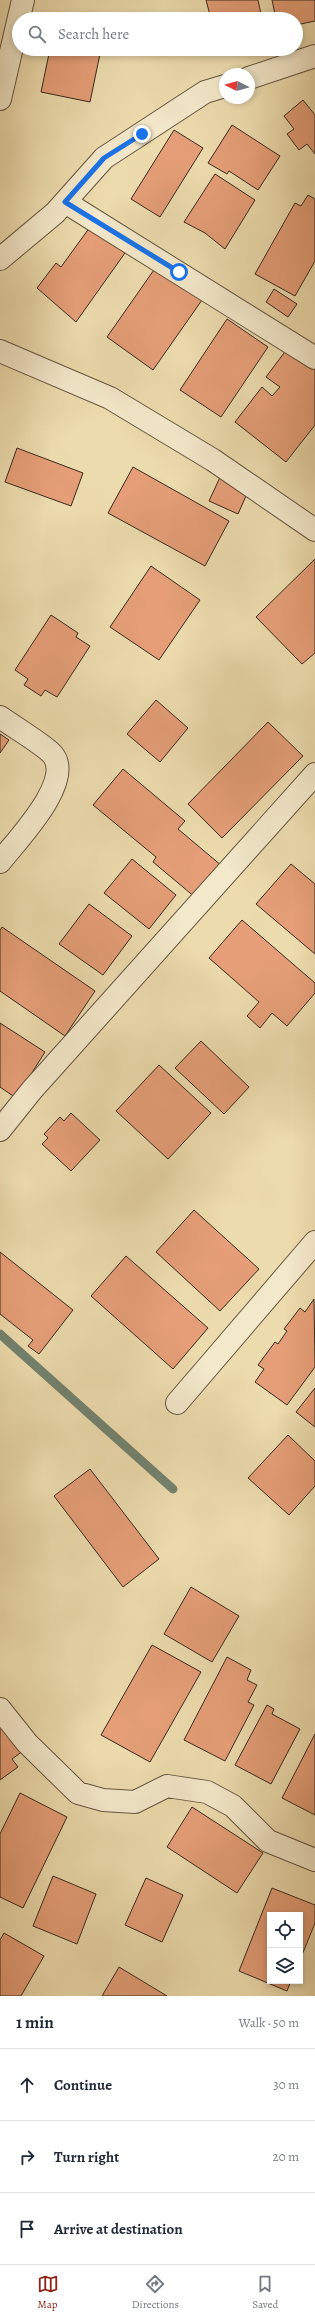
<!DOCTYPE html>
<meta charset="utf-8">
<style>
body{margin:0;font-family:Alegreya,serif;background:#f6f6f7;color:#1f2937}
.controls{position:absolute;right:12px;bottom:12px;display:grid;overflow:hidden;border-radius:0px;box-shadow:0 2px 6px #0003}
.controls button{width:36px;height:36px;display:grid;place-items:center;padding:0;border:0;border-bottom:1px solid #e0e1e3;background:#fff;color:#1f2937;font:20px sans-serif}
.compass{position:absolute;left:219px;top:68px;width:36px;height:36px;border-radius:50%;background:#fff;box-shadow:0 2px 6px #0003;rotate:275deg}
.stop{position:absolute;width:12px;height:12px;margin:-9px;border:3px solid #1a73e8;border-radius:50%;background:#fff}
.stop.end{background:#1a73e8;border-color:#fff;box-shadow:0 1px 4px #0008}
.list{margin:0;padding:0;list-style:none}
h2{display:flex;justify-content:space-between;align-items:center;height:52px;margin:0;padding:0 16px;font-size:17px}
h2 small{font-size:13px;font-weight:400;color:#747a83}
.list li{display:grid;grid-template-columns:26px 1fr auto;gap:12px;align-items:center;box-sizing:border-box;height:72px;padding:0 16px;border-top:1px solid #e0e1e3}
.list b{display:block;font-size:15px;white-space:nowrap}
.list em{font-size:13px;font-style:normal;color:#747a83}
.icon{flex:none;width:22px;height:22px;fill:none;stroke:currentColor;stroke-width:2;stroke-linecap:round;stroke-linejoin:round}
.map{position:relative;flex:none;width:315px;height:1996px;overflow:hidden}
.search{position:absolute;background:#fff;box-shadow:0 2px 6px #0003;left:12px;right:12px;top:12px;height:44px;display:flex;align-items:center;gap:10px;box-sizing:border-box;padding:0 14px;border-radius:22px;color:#747a83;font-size:15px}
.sheet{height:268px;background:#fff}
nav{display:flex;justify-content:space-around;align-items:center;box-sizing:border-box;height:56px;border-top:1px solid #e0e1e3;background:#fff;font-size:11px;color:#747a83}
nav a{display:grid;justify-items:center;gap:2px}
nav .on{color:#8f2418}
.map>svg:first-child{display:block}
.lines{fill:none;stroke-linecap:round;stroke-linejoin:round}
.stream{stroke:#73826f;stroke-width:9}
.building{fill:#e59e77;stroke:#392a1d}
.minor-casing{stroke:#665641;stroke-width:24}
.minor{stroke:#f3e8ca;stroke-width:22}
.route{stroke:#1a73e8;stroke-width:5}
</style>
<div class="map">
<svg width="315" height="1996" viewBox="0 0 315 1996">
<rect width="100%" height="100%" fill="#ecdbad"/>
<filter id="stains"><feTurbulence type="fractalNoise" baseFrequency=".005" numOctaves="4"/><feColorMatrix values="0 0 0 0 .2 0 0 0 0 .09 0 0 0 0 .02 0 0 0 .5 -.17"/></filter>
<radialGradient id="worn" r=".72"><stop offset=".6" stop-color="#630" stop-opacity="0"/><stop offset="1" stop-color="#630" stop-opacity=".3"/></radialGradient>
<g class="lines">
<path class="stream" d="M 0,1334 L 173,1489"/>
</g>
<path class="building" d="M 206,0 L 258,0 L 262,19 L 211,19 Z
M 272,0 L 315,0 L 315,21 L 296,25 L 296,19 L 276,19 Z
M 50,49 L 101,49 L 90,102 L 41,92 Z
M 303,100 L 315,115 L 315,154 L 307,144 L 299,150 L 287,134 L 294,129 L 284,116 Z
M 232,125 L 280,156 L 258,190 L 229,171 L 227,174 L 208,163 Z
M 174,130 L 203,148 L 160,217 L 131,199 Z
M 215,174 L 255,200 L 225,249 L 205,233 L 184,222 Z
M 308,195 L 315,199 L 315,261 L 295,296 L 255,274 L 295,203 L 301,206 Z
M 90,227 L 125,253 L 76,322 L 37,288 L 56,263 L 61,267 Z
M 163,257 L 209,290 L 153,370 L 107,337 Z
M 274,289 L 297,304 L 288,317 L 266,302 Z
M 227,319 L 268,347 L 221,417 L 180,390 Z
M 293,341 L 315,358 L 315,425 L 286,462 L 235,422 L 262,387 L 272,396 L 280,387 L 266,377 Z
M 17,448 L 83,473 L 71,506 L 5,482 Z
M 133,467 L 229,521 L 205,566 L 108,513 Z
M 222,473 L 250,487 L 238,514 L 209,501 Z
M 315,559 L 315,653 L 302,664 L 256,617 Z
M 151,566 L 200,600 L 159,660 L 110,627 Z
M 51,615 L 78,633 L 76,637 L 90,646 L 57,697 L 45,690 L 41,696 L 24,685 L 28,679 L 15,670 Z
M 156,700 L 188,728 L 160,762 L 127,734 Z
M 268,722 L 303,756 L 222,838 L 188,804 Z
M 0,734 L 9,740 L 0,753 Z
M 123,769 L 185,821 L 178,829 L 222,866 L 196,898 L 153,862 L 156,857 L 93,805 Z
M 132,859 L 176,895 L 149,929 L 104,893 Z
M 291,864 L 315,884 L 315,954 L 256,904 Z
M 89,904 L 132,936 L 103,975 L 59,944 Z
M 242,920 L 315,983 L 315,993 L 287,1026 L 272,1013 L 260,1028 L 247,1016 L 259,1002 L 209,958 Z
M 2,927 L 95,991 L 65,1036 L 0,991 L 0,930 Z
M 0,1023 L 45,1052 L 16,1098 L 0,1087 Z
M 201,1041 L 249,1087 L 224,1114 L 175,1068 Z
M 159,1065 L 211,1113 L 168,1159 L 116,1111 Z
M 71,1113 L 100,1140 L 71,1171 L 42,1144 L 48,1138 L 44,1134 L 60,1117 L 64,1121 Z
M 194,1210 L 259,1269 L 220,1311 L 156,1252 Z
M 0,1252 L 73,1310 L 39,1354 L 28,1346 L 33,1340 L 0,1314 Z
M 126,1256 L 208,1328 L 173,1369 L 91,1296 Z
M 314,1299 L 315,1367 L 287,1405 L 255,1382 L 264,1369 L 258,1365 L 275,1342 L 278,1344 L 287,1331 L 284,1329 L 300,1308 L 305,1312 Z
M 315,1388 L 315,1427 L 296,1412 Z
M 288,1435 L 315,1461 L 315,1486 L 289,1515 L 248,1478 Z
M 90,1469 L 159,1559 L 123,1587 L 54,1496 Z
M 191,1587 L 239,1616 L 212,1662 L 164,1634 Z
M 152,1645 L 201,1672 L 150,1762 L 101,1735 Z
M 227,1657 L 251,1670 L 247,1680 L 257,1685 L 248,1702 L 254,1705 L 225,1761 L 184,1740 Z
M 267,1705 L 274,1709 L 272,1714 L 300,1729 L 271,1784 L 235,1765 Z
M 0,1716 L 27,1748 L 12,1759 L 18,1767 L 0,1780 Z
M 315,1734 L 315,1815 L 282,1798 Z
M 20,1793 L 67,1817 L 23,1908 L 0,1897 L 0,1834 Z
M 192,1807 L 263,1853 L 237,1893 L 167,1847 Z
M 53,1876 L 96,1894 L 77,1944 L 33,1926 Z
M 146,1878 L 183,1895 L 162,1942 L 125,1925 Z
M 272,1888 L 315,1905 L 315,1923 L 300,1960 L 300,1915 L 270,1915 L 270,1981 L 291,1981 L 287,1991 L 239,1971 Z
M 4,1933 L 44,1956 L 21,1996 L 0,1996 L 0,1940 Z
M 119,1967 L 167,1996 L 102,1996 Z"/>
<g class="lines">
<defs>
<path id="minor" d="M 249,78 L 315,56
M 0,99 L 23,0
M 65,202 L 315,358
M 0,259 L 55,213 L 104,158 L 205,92 L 225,86
M 0,351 L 110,398 L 213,460 L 315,530
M 0,717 C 11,725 46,746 53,755 C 74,782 16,841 0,862
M 0,1130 L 32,1090 L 315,774
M 177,1403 L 315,1242
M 0,1709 L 27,1743 L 78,1793 L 103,1800 L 135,1802 L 167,1786 L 207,1792 L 233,1806 L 268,1841 L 315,1860"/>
</defs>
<use href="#minor" class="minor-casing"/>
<use href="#minor" class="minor"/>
</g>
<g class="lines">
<path class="route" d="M 142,134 L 104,158 L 65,202 L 179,272"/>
</g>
<rect width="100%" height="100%" filter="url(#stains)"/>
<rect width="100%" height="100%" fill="url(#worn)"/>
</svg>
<div class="controls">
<button><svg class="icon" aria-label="locate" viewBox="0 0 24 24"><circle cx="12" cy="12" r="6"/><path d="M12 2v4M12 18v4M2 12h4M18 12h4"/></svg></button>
<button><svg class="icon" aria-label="layers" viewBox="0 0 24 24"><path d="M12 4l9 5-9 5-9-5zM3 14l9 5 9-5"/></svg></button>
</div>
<svg class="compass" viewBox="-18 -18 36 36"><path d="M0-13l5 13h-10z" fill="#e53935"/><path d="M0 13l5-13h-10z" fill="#747a83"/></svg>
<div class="stop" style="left:179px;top:272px"></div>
<div class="stop end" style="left:142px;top:134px"></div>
<div class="search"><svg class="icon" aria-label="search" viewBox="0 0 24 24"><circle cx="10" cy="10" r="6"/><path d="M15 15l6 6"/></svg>Search here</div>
</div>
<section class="sheet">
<h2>1 min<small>Walk · 50 m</small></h2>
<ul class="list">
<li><svg class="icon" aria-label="ahead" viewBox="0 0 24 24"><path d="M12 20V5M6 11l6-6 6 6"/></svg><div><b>Continue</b></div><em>30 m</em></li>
<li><svg class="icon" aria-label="right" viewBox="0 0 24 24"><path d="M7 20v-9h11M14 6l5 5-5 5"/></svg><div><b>Turn right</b></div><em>20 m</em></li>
<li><svg class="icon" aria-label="arrive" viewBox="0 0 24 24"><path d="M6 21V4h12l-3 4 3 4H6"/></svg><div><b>Arrive at destination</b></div></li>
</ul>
</section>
<nav>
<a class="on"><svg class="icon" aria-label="map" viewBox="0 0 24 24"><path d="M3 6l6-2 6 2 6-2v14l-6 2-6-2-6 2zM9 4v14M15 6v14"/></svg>Map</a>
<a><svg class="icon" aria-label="directions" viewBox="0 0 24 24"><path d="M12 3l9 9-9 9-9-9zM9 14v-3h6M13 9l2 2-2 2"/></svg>Directions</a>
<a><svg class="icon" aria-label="saved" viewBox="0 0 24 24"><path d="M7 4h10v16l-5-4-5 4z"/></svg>Saved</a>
</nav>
